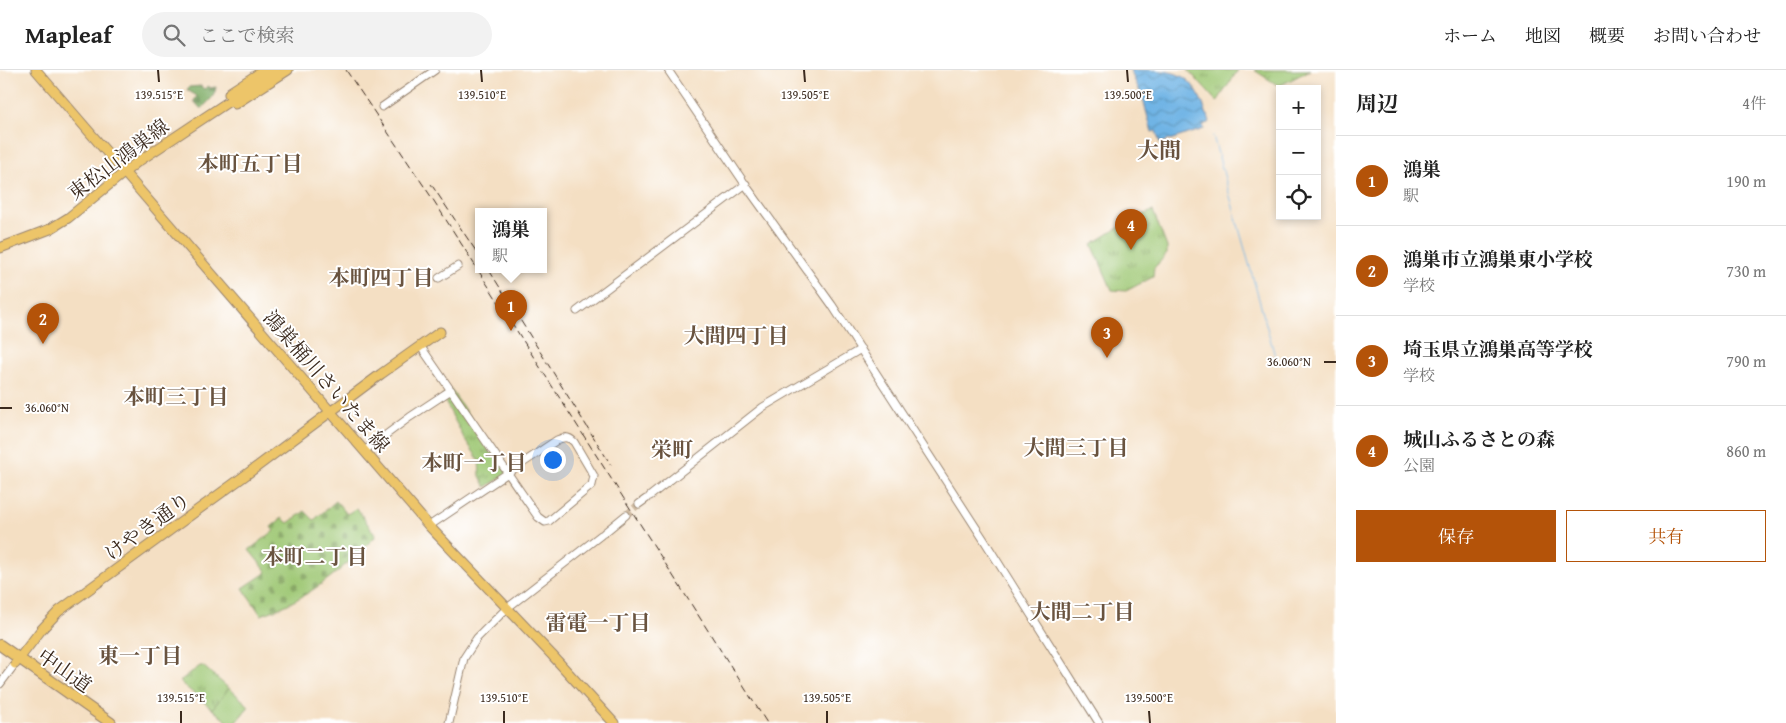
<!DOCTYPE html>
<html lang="ja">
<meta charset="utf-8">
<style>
body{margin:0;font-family:"Gentium Book Plus","Noto Serif JP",serif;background:#f2f2f2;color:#222}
.controls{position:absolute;right:15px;top:15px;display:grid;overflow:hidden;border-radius:0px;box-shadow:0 2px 8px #0003}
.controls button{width:45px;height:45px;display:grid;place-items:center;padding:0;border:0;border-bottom:1px solid #e0e0e0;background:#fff;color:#222;font:25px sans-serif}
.you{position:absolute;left:552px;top:389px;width:18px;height:18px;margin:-12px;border:4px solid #fff;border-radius:50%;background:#1a73e8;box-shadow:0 0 0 8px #1a73e833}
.badge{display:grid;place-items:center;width:32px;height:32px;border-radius:50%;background:#b45309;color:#fff;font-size:16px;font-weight:700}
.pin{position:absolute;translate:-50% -41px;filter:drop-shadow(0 1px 2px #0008)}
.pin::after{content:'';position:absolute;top:26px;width:18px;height:15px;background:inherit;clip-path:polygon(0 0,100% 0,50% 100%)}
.popup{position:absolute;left:475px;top:138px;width:72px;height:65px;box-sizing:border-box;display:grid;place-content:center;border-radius:0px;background:#fff;filter:drop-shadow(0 1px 4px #0005);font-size:16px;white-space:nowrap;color:#767676}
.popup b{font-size:19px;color:#222}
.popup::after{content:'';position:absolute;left:50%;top:100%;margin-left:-10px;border:10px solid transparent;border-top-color:#fff}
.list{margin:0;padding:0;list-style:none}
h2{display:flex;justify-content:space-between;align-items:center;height:65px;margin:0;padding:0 20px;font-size:21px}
h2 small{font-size:16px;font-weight:400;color:#767676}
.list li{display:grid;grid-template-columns:32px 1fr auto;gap:15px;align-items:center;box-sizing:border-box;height:90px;padding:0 20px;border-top:1px solid #e0e0e0}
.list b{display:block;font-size:19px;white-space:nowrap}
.list p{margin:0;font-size:16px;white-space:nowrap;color:#767676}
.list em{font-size:16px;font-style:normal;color:#767676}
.actions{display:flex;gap:10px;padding:15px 20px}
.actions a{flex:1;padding:11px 0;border:1px solid #b45309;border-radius:0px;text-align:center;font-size:18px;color:#b45309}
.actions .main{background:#b45309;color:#fff}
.icon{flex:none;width:28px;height:28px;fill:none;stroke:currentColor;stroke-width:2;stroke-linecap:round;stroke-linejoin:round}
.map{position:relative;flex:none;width:1336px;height:653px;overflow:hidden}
header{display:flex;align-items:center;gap:30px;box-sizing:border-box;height:70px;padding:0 25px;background:#fff;border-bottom:1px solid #e0e0e0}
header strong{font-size:24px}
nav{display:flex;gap:28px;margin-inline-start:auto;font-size:18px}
.search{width:350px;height:45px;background:#f2f2f2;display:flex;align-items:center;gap:12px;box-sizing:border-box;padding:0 18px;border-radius:28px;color:#767676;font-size:19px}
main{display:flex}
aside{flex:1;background:#fff}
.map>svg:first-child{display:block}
.grass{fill:url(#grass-tufts);stroke:#6c7848}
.forest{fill:url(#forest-firs);stroke:#5c6b42}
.cemetery{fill:url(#cemetery-stones);stroke:#6c7848}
.pitch{fill:#9ec773;stroke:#6c7848}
.water{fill:url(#water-waves);stroke:#556f82}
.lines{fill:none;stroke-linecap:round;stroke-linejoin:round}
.stream{stroke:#6fb4e5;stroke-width:1}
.minor-tunnel{stroke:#cfbba2;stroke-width:7;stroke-dasharray:7 3.5;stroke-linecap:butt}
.minor-casing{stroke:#988470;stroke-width:9}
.major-casing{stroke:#988470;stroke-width:11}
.highway-casing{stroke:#988470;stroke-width:12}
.minor{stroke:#fff;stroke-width:7}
.major{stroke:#edc569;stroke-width:9}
.highway{stroke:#edc569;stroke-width:10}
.rail{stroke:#3b2a1e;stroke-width:1;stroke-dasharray:8 4;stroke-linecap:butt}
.ticks{fill:none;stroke:#3b2a1e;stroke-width:2}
.labels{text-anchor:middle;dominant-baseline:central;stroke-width:4;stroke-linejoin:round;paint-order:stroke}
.street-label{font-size:20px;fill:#3b2a1e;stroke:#fff}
.neighbourhood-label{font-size:21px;font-weight:bold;fill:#69533f;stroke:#fff}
.quarter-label{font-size:22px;font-weight:bold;fill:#69533f;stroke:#fff}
.ticks-label{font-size:12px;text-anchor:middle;fill:#3b2a1e;stroke:#fff;stroke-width:4;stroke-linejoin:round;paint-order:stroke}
</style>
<header>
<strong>Mapleaf</strong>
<div class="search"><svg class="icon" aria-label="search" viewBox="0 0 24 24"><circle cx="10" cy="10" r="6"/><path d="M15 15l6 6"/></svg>ここで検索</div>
<nav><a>ホーム</a><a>地図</a><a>概要</a><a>お問い合わせ</a></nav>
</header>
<main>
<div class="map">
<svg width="1336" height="653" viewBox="0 0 1336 653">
<defs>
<pattern id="grass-tufts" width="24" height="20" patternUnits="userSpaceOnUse" patternTransform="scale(1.25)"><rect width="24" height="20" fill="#9ec773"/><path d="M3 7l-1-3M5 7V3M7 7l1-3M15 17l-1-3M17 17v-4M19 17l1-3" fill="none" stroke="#82a25e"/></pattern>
<pattern id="forest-firs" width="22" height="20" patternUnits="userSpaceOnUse" patternTransform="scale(1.25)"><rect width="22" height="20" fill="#7eac65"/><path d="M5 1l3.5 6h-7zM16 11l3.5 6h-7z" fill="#688c53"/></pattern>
<pattern id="cemetery-stones" width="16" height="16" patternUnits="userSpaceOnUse" patternTransform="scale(1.25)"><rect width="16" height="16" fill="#9ec773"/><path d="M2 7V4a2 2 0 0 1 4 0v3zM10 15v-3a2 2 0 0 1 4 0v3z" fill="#82a25e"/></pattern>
<pattern id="water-waves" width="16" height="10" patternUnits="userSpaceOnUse" patternTransform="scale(1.25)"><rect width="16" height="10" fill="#6fb4e5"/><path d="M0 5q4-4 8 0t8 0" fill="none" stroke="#5c93b9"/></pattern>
</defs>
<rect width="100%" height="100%" fill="#fff"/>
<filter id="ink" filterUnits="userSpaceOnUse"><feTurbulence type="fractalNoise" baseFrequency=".02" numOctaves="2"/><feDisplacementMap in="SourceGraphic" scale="10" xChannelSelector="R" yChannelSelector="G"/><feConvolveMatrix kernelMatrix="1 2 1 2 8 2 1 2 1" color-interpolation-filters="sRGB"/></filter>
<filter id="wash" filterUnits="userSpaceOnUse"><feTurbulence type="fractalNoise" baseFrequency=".0096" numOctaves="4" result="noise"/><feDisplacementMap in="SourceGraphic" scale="20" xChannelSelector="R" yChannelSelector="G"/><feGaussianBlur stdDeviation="1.12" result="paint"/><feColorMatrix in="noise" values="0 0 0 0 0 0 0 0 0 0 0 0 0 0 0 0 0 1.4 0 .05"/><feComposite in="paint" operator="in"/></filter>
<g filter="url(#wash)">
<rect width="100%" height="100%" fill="#f4dfc3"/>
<path class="grass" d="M 1188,0 L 1238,0 L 1217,32 Z
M 1254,0 L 1310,0 L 1279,16 Z
M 1153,141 L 1167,177 L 1167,184 L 1154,198 L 1153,207 L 1126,221 L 1112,220 L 1092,174 L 1134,148 Z
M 451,320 L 509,403 L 486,417 L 480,406 L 479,390 L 464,368 L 442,326 Z
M 200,596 L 203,596 L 249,636 L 235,653 L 229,653 L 181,613 L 181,610 Z"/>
<path class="forest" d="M 201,16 L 204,19 L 209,16 L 209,18 L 216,17 C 215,27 208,32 201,39 L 194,31 L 197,26 L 187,20 L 189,17 Z"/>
<path class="cemetery" d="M 336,431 L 347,444 L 357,438 L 375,465 L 375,467 C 341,501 307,530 261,545 L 243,518 L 267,502 L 249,480 L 274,461 L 271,457 L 282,448 L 288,453 L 305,441 L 314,450 Z"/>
<path class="pitch" d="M 229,618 L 249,636 L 235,653 L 229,653 L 212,639 Z"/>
<path class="water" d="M 1130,0 C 1177,0 1192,0 1207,45 L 1208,45 L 1210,52 L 1203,55 L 1204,59 L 1160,73 L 1156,61 L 1152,62 L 1142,26 Z"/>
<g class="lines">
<path class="stream" d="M 1213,66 L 1275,286"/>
</g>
</g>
<g filter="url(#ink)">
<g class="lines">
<path class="minor-tunnel" d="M 626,445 L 639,434"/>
<defs>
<path id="minor" d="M 668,0 L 747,117 L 832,235 L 984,470 L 1099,653
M 382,37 L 435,0
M 439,208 L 458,196
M 577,241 L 746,114
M 421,277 L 538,447 L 545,452 L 549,451 L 592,415 L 594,406 L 574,372 C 569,366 563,367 557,370 L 429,456
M 364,381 L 410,347 L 451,320
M 650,426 L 763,337 L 861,279
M 639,434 L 646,429
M 604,463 L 626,445
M 0,614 L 15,594
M 449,653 L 464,588 L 477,568 L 506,539 L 601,465"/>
<path id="major" d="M 36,0 L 429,456 L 552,585 L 614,653
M 264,0 L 230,22 L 229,24 L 235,34 L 288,0
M 0,178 L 50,159 L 68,148 L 136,93 L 276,0
M 15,594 L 41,560 L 59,541 L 243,407 L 381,304 L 440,262"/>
<path id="highway" d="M 0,575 L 111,653"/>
</defs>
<use href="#minor" class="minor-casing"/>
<use href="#major" class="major-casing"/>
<use href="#highway" class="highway-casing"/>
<use href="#minor" class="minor"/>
<use href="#major" class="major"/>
<use href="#highway" class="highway"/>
<path class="rail" d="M 346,0 L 434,131 L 767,653
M 431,114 L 478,184
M 489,200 L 611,395"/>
</g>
</g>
<path class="ticks" d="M 158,0 L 159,12M 481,0 L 482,12M 804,0 L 805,12M 1127,0 L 1128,12M 1324,292 L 1336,292M 0,338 L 12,338M 181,641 L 181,653M 504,641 L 504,653M 827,641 L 827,653M 1149,641 L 1150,653"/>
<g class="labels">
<g class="street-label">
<text transform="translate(118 89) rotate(-37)">東松山鴻巣線</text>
<text transform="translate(327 311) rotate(49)">鴻巣桶川さいたま線</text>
<text transform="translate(147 456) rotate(-36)">けやき通り</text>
<text transform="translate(65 600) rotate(35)">中山道</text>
</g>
<g class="neighbourhood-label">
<text x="250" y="93">本町五丁目</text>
<text x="381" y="207">本町四丁目</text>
<text x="736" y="265">大間四丁目</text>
<text x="176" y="326">本町三丁目</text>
<text x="1076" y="377">大間三丁目</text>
<text x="672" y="379">栄町</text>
<text x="474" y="392">本町一丁目</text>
<text x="315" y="486">本町二丁目</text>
<text x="1082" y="541">大間二丁目</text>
<text x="598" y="552">雷電一丁目</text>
<text x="140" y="585">東一丁目</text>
</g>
<g class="quarter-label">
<text x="1159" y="80">大間</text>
</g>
</g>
<g class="ticks-label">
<text x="159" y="29">139.515°E</text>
<text x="482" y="29">139.510°E</text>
<text x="805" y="29">139.505°E</text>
<text x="1128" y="29">139.500°E</text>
<text x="1289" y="296">36.060°N</text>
<text x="47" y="342">36.060°N</text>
<text x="181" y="632">139.515°E</text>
<text x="504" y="632">139.510°E</text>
<text x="827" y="632">139.505°E</text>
<text x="1149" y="632">139.500°E</text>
</g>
</svg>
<div class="controls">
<button>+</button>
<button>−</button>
<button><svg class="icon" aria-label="locate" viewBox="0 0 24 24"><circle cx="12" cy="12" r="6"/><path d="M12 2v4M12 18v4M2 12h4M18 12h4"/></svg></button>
</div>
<div class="you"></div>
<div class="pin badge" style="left:511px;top:261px">1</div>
<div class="popup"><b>鴻巣</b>駅</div>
<div class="pin badge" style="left:43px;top:274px">2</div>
<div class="pin badge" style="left:1107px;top:288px">3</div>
<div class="pin badge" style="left:1131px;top:180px">4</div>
</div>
<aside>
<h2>周辺<small>4件</small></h2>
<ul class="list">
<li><span class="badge">1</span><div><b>鴻巣</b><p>駅</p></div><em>190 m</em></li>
<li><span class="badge">2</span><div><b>鴻巣市立鴻巣東小学校</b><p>学校</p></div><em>730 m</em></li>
<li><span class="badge">3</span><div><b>埼玉県立鴻巣高等学校</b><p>学校</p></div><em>790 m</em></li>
<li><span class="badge">4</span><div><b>城山ふるさとの森</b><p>公園</p></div><em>860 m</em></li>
</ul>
<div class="actions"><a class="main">保存</a><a>共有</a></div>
</aside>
</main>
